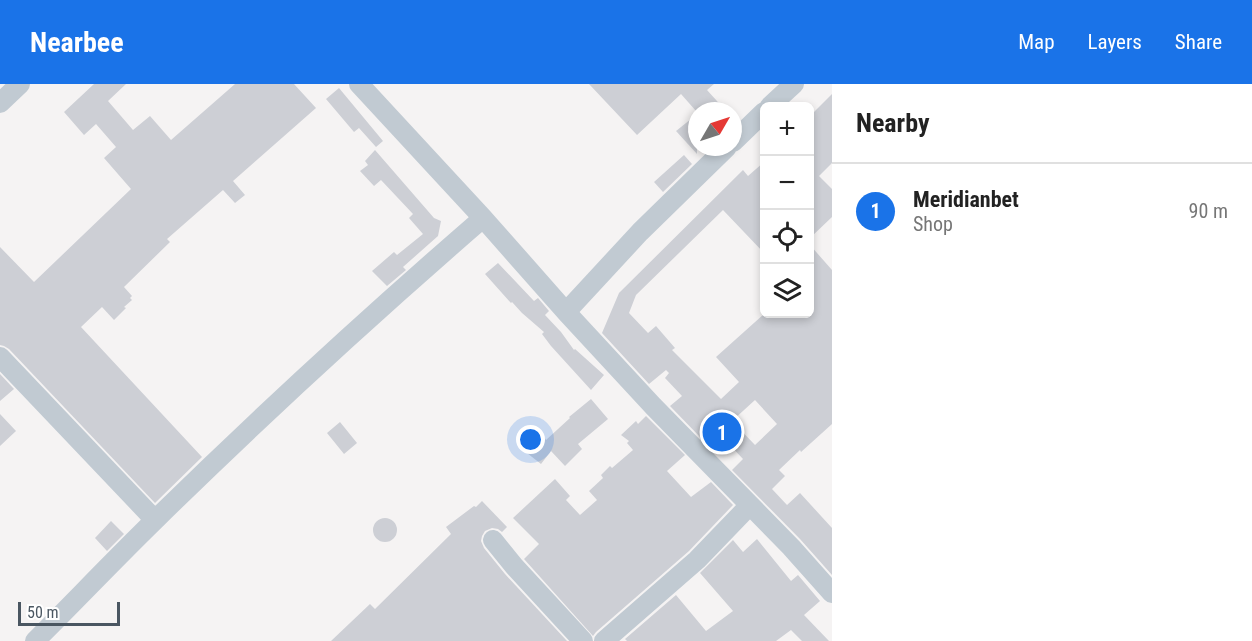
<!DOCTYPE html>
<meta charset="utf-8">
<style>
body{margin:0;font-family:"Roboto Condensed",sans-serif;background:#f2f2f2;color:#222}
.controls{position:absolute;right:18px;top:18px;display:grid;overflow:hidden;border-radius:9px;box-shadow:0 3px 9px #0003}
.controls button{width:54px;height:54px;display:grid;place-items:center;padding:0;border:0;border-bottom:2px solid #e0e0e0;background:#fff;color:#222;font:30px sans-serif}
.compass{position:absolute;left:688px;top:18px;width:54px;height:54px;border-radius:50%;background:#fff;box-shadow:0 3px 9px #0003;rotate:51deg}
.scale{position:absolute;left:18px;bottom:15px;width:102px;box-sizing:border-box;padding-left:6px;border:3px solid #4a5661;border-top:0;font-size:16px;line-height:21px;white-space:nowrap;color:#4a5661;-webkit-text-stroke:4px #fff;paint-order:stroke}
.you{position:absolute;left:531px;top:356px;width:21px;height:21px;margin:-15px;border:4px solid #fff;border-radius:50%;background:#1a73e8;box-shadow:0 0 0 9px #1a73e833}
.badge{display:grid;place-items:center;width:39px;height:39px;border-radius:50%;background:#1a73e8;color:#fff;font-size:20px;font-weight:700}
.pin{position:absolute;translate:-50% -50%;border:3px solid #fff;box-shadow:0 2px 6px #0006}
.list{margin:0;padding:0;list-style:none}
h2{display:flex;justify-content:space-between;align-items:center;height:78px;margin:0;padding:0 24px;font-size:26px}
h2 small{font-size:20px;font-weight:400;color:#767676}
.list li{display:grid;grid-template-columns:39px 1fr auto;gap:18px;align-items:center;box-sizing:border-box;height:96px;padding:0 24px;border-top:2px solid #e0e0e0}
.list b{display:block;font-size:22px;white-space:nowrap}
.list p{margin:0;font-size:20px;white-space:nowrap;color:#767676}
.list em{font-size:20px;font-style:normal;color:#767676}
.icon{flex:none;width:33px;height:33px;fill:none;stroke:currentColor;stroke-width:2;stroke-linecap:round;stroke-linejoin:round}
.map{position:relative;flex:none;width:832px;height:557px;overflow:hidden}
header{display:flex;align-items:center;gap:36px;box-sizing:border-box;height:84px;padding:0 30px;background:#1a73e8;color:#fff}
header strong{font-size:28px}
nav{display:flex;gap:33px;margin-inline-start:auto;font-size:21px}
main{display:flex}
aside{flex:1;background:#fff}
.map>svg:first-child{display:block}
.building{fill:#cdcfd5;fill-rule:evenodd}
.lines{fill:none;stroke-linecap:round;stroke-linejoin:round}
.minor{stroke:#c1cad2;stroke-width:20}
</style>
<header>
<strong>Nearbee</strong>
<nav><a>Map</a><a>Layers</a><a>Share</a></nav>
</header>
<main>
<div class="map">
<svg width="832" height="557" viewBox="0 0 832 557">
<rect width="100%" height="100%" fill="#f5f3f3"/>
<path class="building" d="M 94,0 L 126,0 L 108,17 L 133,46 L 150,32 L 171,56 L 235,0 L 294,0 L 316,24 L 233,97 L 245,111 L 235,119 L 223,106 L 167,155 L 170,158 L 124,203 L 132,212 L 130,214 L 132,216 L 124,223 L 126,224 L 114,236 L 102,223 L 81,243 L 202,373 L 155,419 L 9,265 L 4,262 L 0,261 L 0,163 L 34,198 L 131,105 L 104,74 L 116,63 L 96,40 L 84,51 L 64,28 Z
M 589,0 L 714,0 L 707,6 L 726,27 L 696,27 L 681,10 L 637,51 Z
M 339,4 L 383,57 L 376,63 L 359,44 L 354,48 L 326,15 Z
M 832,10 L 832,79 L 819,92 L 832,105 L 832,133 L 810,154 L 810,32 Z
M 691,35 L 697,41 L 697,70 L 676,47 Z
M 375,66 L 434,134 L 441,137 L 438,152 L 403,183 L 406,186 L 387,202 L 372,187 L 394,168 L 397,171 L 423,150 L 409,134 L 413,130 L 381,96 L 374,102 L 360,87 L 368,81 L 365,77 Z
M 684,71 L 692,80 L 663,108 L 654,98 Z
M 765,77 L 765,170 L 723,126 L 636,211 L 629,229 L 648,249 L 656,242 L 675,264 L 672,266 L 721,315 L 739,298 L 716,273 L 764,230 L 810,230 L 810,161 L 832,186 L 832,340 L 801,368 L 800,366 L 779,386 L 785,392 L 772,405 L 787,421 L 800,409 L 832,444 L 832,491 L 800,455 L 732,386 L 743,375 L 712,342 L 700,353 L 670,322 L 682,312 L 665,294 L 669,289 L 666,286 L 649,300 L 602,249 L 619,209 L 743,86 L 748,92 ZM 755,316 L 777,340 L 755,361 L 732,337 Z
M 498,179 L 534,217 L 538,214 L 549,227 L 545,231 L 561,248 L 574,266 L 575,265 L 604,291 L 591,306 L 551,262 L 542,250 L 544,248 L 522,229 L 512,218 L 511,219 L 485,190 Z
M 0,290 L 14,305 L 0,317 Z
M 591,315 L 608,335 L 578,360 L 582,365 L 565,382 L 551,367 L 541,380 L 527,369 L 535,359 L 536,360 L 544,353 L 546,356 L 570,334 L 569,333 Z
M 0,330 L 16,347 L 0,362 Z
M 646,332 L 685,371 L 667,387 L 691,413 L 711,398 L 733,421 L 689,467 L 596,548 L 593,552 L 524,475 L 539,460 L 513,434 L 555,395 L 570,412 L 566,416 L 580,431 L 597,416 L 589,407 L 603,394 L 601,391 L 610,382 L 612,384 L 633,366 L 627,359 L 629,357 L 621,351 L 636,337 L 638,340 Z
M 340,338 L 357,359 L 344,370 L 327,349 Z
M 482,417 L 507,443 L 502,448 L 498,445 L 492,444 L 485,447 L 482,452 L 481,457 L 484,464 L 505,490 L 567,557 L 331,557 L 370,520 L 375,525 L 451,450 L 446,443 L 474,422 L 476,423 Z
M373 446a12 12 0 1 1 24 0a12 12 0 1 1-24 0Z
M 111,437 L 124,450 L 107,467 L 95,454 Z
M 757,455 L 791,497 L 798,491 L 820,517 L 804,531 L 829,557 L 802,557 L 791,546 L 776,557 L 627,557 L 625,555 L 676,511 L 706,547 L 733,527 L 700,489 L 733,456 L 743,468 Z"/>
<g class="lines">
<path class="minor" d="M 359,0 L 483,134 L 566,228 L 653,322 L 791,463 L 832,509
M 0,19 L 20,0
M 770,22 L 794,0
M 733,58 L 764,28
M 566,228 L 640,148 L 727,63
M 0,273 L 155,436
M 493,456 L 514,482 L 583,557
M 35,557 C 76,516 115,475 156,435 C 262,331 371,231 483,134
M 604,557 L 697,476 L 749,422"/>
</g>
</svg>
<div class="controls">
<button>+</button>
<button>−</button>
<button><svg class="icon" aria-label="locate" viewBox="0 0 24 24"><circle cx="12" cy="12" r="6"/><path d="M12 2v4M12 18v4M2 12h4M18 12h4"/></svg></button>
<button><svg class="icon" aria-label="layers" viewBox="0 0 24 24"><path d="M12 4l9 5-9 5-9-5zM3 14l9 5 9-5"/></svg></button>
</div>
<svg class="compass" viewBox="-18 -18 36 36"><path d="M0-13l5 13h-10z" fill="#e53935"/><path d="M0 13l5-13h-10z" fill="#767676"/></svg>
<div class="scale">50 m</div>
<div class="you"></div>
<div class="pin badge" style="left:722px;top:348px">1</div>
</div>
<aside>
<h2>Nearby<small></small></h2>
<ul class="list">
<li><span class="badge">1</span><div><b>Meridianbet</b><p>Shop</p></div><em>90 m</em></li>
</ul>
</aside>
</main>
